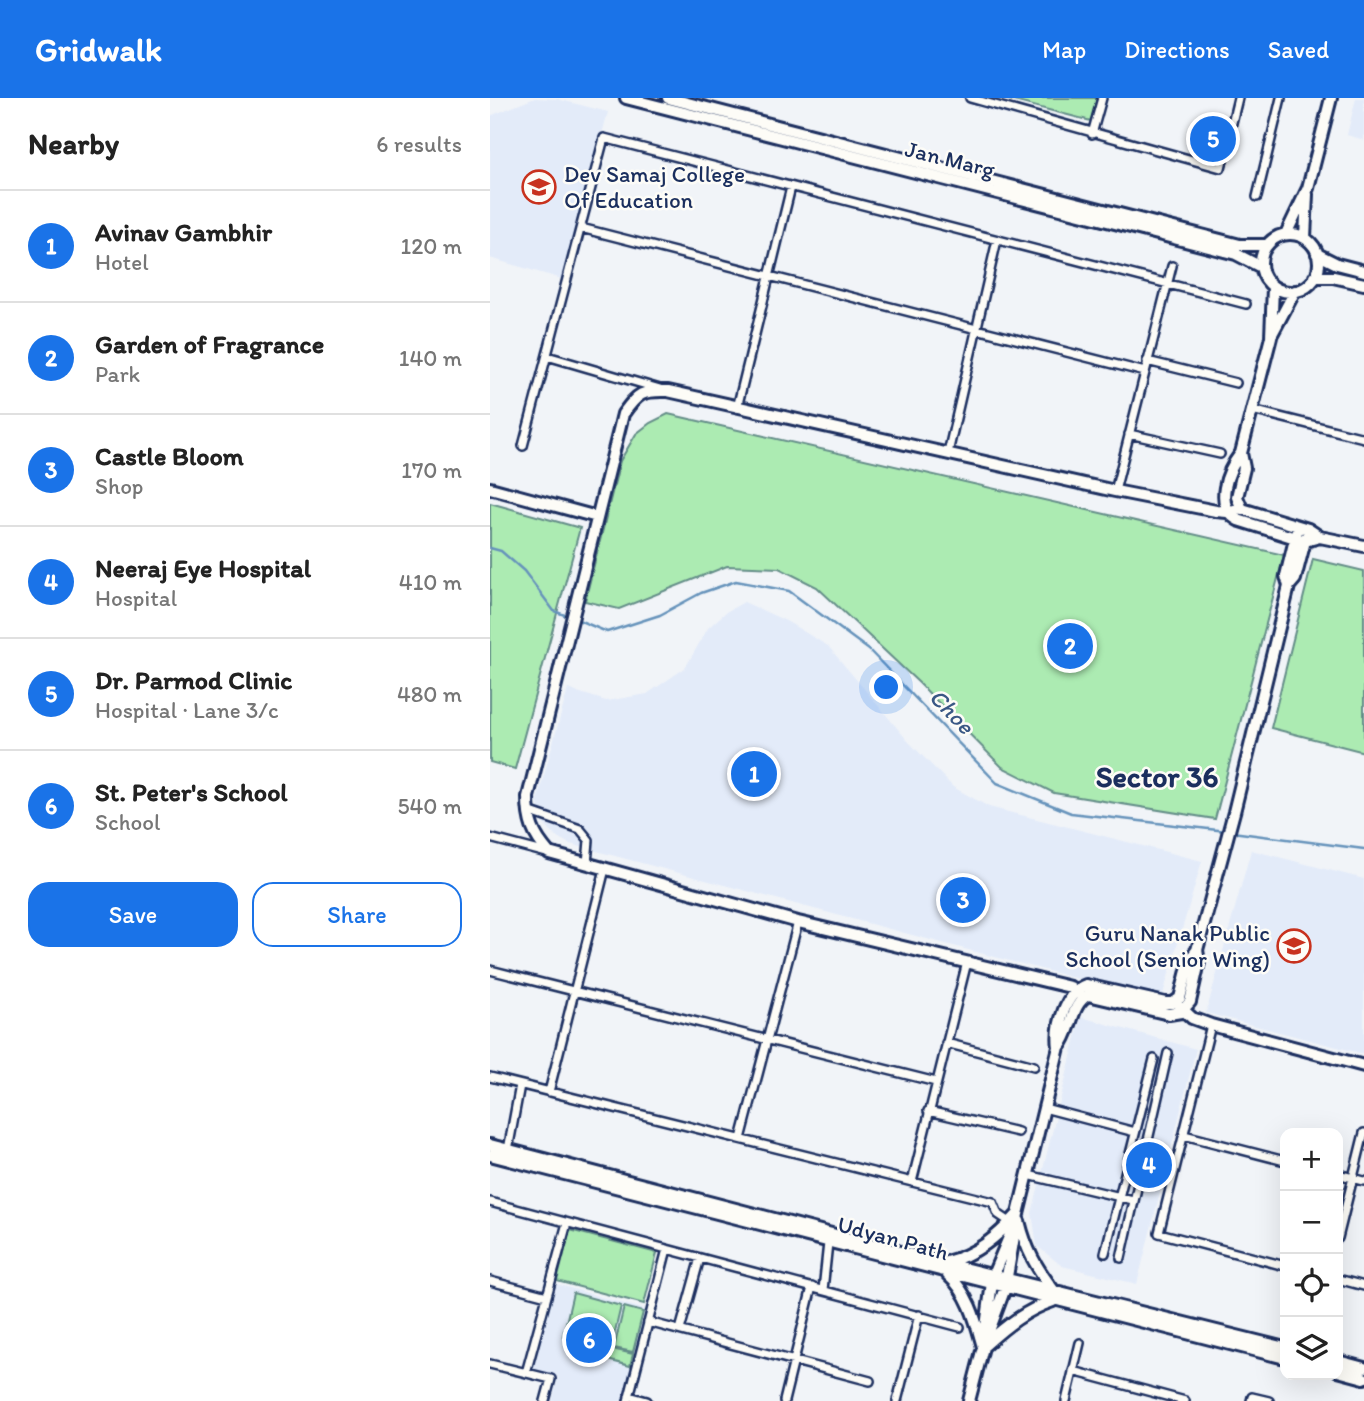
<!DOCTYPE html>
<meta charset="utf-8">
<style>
body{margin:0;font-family:Itim,sans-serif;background:#f6f6f6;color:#222}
.controls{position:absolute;right:21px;bottom:21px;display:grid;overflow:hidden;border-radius:14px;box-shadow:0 7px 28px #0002}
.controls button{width:63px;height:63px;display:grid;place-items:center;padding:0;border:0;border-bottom:2px solid #e0e0e0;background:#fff;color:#222;font:35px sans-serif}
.you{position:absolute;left:397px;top:590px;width:24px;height:24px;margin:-18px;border:5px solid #fff;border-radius:50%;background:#1a73e8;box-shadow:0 0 0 10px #1a73e833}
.badge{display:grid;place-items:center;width:46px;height:46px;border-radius:50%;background:#1a73e8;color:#fff;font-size:23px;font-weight:700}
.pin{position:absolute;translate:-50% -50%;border:4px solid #fff;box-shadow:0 2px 7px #0006}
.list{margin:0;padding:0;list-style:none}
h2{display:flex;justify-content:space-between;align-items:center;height:91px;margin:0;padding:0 28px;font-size:30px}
h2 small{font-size:23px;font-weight:400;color:#767676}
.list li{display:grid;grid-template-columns:46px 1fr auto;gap:21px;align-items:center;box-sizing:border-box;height:112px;padding:0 28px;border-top:2px solid #e0e0e0}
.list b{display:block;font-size:26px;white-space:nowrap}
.list p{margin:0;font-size:23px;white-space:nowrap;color:#767676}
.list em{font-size:23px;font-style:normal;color:#767676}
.actions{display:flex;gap:14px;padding:21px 28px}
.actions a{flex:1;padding:16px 0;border:2px solid #1a73e8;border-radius:21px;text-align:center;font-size:24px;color:#1a73e8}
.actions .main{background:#1a73e8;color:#fff}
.icon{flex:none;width:38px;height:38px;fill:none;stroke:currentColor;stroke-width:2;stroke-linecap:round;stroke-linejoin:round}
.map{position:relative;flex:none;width:874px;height:1303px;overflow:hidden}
header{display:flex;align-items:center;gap:42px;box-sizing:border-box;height:98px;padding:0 35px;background:#1a73e8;color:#fff}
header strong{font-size:33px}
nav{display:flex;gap:38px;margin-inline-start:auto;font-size:24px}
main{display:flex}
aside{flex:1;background:#fff}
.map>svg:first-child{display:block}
.built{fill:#e3ebf9}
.green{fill:#acebb2;stroke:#648d88;stroke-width:2}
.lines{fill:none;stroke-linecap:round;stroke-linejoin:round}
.stream{stroke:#6693bb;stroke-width:2.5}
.street-casing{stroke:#1b2f5e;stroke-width:12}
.secondary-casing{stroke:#1b2f5e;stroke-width:16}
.street{stroke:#fdfcf7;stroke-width:7}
.secondary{stroke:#fdfcf7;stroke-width:10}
.labels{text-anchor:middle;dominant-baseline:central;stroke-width:5;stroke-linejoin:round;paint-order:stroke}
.street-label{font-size:23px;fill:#1b2f5e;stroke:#fdfcf7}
.poi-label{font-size:23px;fill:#1b2f5e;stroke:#fdfcf7;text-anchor:start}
.water-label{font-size:24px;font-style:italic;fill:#3a5885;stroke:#fdfcf7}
.district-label{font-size:30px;font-weight:bold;fill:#1b2f5e;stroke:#fdfcf7}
</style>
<header>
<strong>Gridwalk</strong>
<nav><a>Map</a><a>Directions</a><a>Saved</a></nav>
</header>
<main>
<aside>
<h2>Nearby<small>6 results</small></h2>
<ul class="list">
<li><span class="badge">1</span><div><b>Avinav Gambhir</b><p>Hotel</p></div><em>120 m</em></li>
<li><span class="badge">2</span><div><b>Garden of Fragrance</b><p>Park</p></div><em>140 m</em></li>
<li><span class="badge">3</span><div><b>Castle Bloom</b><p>Shop</p></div><em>170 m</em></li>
<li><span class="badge">4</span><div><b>Neeraj Eye Hospital</b><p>Hospital</p></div><em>410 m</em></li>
<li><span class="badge">5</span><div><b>Dr. Parmod Clinic</b><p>Hospital · Lane 3/c</p></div><em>480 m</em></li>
<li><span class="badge">6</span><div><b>St. Peter's School</b><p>School</p></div><em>540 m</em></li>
</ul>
<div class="actions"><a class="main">Save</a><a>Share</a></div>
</aside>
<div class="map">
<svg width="874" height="1303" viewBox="0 0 874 1303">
<rect width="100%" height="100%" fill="#f1f4f8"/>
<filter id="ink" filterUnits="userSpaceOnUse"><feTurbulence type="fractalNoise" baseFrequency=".0143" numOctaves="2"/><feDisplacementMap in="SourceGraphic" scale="14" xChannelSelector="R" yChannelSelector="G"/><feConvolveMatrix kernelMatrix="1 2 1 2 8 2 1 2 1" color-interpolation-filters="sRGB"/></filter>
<g filter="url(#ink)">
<path class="built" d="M 45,0 L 67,1 L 118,14 L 72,181 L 0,160 L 0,18 Z
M 866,0 L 874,0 L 874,42 L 857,37 Z
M 254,504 L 296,523 L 338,548 L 418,643 L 463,689 L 499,709 L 712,763 L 671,903 L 80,746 L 65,738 L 52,724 L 47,702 L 78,591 L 116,603 L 157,596 L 195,570 L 218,530 L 236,514 Z
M 761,752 L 874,781 L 874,956 L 716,915 Z
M 591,919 L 706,951 L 647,1186 L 572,1168 L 547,1148 L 542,1115 Z
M 66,1186 L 156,1212 L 133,1303 L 62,1303 L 68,1279 L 41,1272 Z"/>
<path class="green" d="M 512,0 L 607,0 L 601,23 Z
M 178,316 L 794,457 L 725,721 L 564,695 L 512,669 L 429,585 L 327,489 L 289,470 L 237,468 L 129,511 L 95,503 L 130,363 L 146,336 L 160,325 Z
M 0,405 L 90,430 L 25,671 L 0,664 Z
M 823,461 L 874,473 L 874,654 L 781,630 Z
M 80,1132 L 167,1155 L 154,1206 L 67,1183 Z
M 83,1195 L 131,1208 L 121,1250 L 73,1238 Z
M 134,1209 L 153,1214 L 143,1254 L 124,1250 Z
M 93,1244 L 143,1256 L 140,1268 L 91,1255 Z"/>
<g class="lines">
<path class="stream" d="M 0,450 L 11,453 L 34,473 L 64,513 L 80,519
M 86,521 L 117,534 L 170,517 L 211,495 L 246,483 L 299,493 L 379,552 L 507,685 L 581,715 L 736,733
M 742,734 L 874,751"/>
<defs>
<path id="street" d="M 480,0 L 731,70 L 748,0
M 602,36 L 612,0
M 767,99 L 791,0
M 91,130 L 655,274
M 57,258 L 170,291
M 657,263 L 746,285
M 247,310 L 301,89
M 762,312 L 874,340
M 639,336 L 730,356
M 33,348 L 114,40 L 756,206
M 458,355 L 507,142
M 625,393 L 682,168
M 38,713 L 90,731 L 99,742 L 97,766
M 0,740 L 57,755
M 0,872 L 446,984
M 721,927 L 669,1135 L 795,1168
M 456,945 L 544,968
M 0,979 L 503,1104 L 508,1116 L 520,1124
M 59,994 L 115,771
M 554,1010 L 645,1034
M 438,1013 L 528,1034
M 694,1037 L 795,1063
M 251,1041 L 308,824
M 18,1052 L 30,987
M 848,1076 L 874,1083
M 538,1077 L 643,1102
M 422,1084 L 477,864
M 0,1104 L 470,1229
M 848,1140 L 874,1035
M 615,1155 L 664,961
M 631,1160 L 678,955
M 848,1181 L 874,1188
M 0,1183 L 57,1198
M 333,1192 L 338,1145
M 158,1224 L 380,1283
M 190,1232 L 210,1160
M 0,1266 L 61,1281 L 55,1303
M 583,1273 L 695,1303
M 36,1275 L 77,1125
M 139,1298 L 157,1303
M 138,1303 L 177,1151
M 294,1303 L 322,1189
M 407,1303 L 429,1217
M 576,1303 L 590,1245
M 761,1303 L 762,1299 L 779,1303"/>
<path id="secondary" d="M 136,0 L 746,156 L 771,169
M 178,0 L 750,147 L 776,147
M 796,136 L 818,90 L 841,0
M771 165a29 29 0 1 1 58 0a29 29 0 1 1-58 0Z
M 815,140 L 817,96
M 827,156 L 847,166 L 874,173
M 825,179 L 843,179 L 874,186
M 783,189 L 781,239 L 751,355 C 737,373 723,408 748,422 L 815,443 L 830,439
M 782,236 L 805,193
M 751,355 L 754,370 L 747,399 L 752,411 L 818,431 L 830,439 L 874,448
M 0,390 L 107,419
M 799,488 L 805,481 L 816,439
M 593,899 L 580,889 L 308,824 L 59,755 C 43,737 38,724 38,699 L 133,316 C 148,295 152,292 178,293 L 625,393 L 726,413 L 737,414 L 751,410
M 690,909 L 702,920 L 721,927 L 874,968
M 569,949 C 583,932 580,907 598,897 L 679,916 L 691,914 L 700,904 L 709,864 L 707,852
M 0,1047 L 453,1165 L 795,1250
M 0,1057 L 795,1260
M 529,1123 C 536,1152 546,1169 564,1193
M 456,1164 C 486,1157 507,1139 528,1116
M 458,1177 C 479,1195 486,1224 493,1249
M 496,1229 L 503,1177 L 520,1137
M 495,1247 C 516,1228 536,1212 563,1203
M 848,1263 L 874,1270
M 848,1273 L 874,1280
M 479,1303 L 493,1249 L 515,1190 L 528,1116 L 569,949 C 566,928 575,895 596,887 L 675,905 L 683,905 L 690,900 L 700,861 L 707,852 L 744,714 L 799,488 L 796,478 L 808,429"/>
</defs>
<use href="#street" class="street-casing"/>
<use href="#secondary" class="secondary-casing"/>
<use href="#street" class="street"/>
<use href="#secondary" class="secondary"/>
</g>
</g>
<defs>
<symbol id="university-ring" viewBox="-11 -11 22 22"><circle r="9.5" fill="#fdfcf7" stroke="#c8321e" stroke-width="1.5"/><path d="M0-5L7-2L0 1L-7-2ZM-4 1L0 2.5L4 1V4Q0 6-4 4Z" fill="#c8321e"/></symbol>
<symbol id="school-ring" viewBox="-11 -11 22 22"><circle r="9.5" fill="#fdfcf7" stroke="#c8321e" stroke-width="1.5"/><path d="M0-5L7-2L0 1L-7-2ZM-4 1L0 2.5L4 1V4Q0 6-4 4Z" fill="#c8321e"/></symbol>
</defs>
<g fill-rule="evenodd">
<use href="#university-ring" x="30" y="70" width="38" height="38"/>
<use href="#school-ring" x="785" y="829" width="38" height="38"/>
</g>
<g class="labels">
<g class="street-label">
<text transform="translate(460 61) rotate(14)">Jan Marg</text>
<text transform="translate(403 1140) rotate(15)">Udyan Path</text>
</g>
<g class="poi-label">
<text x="74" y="76">Dev Samaj College<tspan x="74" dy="26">Of Education</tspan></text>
<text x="780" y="835" text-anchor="end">Guru Nanak Public<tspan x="780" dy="26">School (Senior Wing)</tspan></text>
</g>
<g class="water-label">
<text transform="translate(462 613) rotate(46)">Choe</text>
</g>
<g class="district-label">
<text x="667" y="678">Sector 36</text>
</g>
</g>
</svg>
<div class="controls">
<button>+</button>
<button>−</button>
<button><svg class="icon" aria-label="locate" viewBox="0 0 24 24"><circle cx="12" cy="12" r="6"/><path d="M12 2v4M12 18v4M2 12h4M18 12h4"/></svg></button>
<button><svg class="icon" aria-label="layers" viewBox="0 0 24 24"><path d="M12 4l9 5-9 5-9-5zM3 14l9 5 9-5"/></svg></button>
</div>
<div class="you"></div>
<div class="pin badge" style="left:264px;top:676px">1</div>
<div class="pin badge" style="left:580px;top:548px">2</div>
<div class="pin badge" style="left:473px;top:802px">3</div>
<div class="pin badge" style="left:659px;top:1067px">4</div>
<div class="pin badge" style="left:723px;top:41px">5</div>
<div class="pin badge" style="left:99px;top:1242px">6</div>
</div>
</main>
